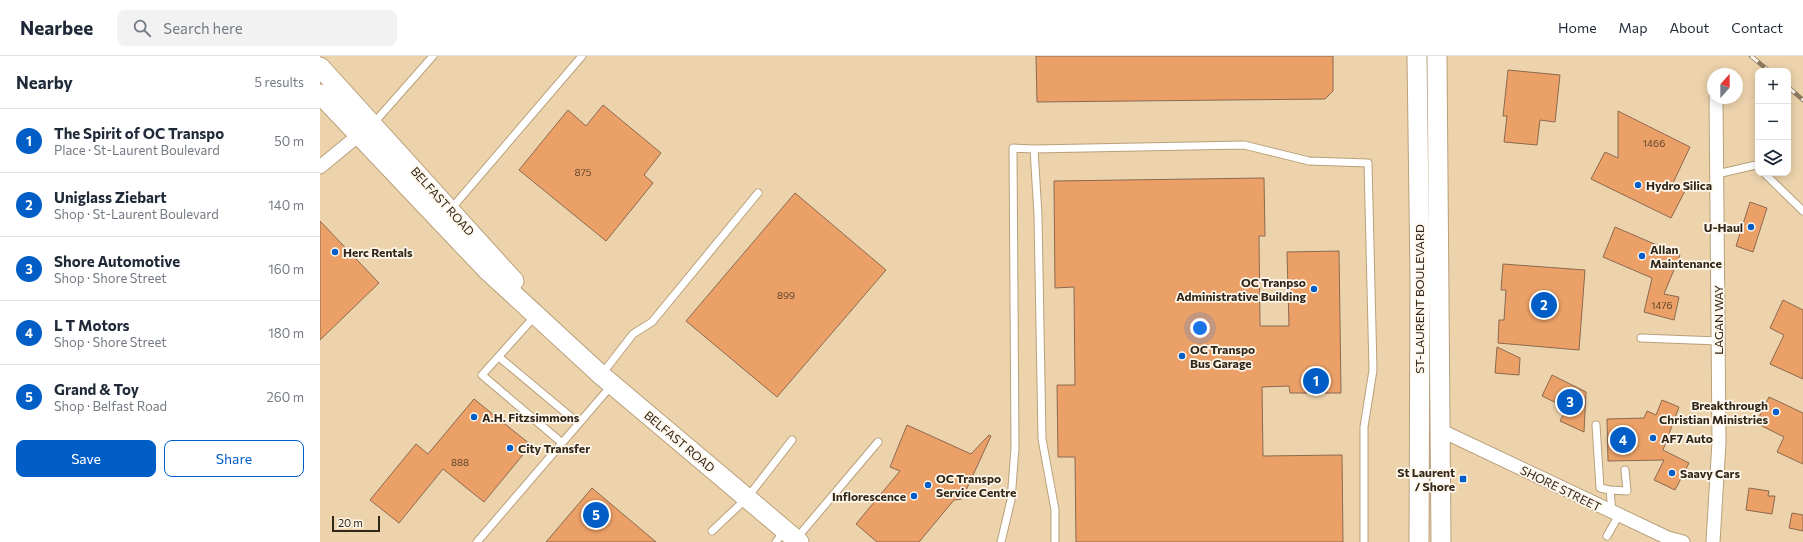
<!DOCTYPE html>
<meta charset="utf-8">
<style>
body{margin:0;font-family:Commissioner,sans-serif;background:#f2f2f3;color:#1f2937}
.controls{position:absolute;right:12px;top:12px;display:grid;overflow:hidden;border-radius:8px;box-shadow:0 2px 10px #0003}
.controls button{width:36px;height:36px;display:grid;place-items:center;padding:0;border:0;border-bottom:1px solid #e0e1e3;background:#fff;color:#1f2937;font:20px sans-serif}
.compass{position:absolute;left:1387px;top:12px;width:36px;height:36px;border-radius:50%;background:#fff;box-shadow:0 2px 10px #0003;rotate:21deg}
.scale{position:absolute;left:12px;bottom:10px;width:48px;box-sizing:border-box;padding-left:4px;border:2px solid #312718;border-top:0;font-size:11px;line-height:14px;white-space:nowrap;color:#312718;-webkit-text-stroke:3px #fff7eb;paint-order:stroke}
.you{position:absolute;left:880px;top:272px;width:14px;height:14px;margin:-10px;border:3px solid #fff;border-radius:50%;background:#1a73e8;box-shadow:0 0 0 6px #1a73e833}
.badge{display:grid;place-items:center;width:26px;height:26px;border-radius:50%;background:#005ec6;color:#fff;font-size:13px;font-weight:700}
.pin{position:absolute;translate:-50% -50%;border:2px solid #fff;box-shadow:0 1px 4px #0006}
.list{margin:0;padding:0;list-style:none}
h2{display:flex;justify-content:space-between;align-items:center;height:52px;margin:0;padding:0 16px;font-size:17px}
h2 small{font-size:13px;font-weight:400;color:#747a83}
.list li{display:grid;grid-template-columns:26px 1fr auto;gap:12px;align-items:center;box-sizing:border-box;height:64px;padding:0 16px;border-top:1px solid #e0e1e3}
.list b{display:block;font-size:15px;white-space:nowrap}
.list p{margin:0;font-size:13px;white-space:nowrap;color:#747a83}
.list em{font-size:13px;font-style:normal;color:#747a83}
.actions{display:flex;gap:8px;padding:12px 16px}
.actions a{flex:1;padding:9px 0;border:1px solid #005ec6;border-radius:8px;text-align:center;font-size:14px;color:#005ec6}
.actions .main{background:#005ec6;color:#fff}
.icon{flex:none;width:22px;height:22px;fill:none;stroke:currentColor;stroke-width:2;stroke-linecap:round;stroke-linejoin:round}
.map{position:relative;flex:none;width:1483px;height:486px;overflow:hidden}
header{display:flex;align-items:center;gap:24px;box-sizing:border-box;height:56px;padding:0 20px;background:#fff;border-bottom:1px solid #e0e1e3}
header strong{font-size:19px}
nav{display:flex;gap:22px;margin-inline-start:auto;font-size:14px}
.search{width:280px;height:36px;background:#f2f2f3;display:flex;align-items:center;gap:10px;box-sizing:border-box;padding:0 14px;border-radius:8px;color:#747a83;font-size:15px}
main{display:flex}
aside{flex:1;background:#fff}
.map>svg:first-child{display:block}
.building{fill:#eba067;stroke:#8c694f}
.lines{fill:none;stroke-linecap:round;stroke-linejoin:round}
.lane-casing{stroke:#b9a07b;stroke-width:9}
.street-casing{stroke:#b9a07b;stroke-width:15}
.secondary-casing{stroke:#b9a07b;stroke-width:21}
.lane{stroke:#fff;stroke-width:7}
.street{stroke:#fff;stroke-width:13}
.secondary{stroke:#fff;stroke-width:19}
.rail-casing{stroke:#8d7b60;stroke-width:4.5}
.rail{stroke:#fff7eb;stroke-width:3;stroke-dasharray:9;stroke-linecap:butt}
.poi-dot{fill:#005ec6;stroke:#fff7eb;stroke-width:1.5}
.labels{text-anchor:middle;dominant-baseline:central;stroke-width:3.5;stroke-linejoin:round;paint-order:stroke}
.number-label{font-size:10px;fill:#60452c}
.poi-label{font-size:12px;font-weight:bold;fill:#312718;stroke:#fff7eb;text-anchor:start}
.street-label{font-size:12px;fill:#312718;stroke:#fff7eb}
</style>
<header>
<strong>Nearbee</strong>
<div class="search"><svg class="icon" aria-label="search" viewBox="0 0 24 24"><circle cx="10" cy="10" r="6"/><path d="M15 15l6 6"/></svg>Search here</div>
<nav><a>Home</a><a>Map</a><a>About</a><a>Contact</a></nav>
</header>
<main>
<aside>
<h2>Nearby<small>5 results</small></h2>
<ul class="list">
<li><span class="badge">1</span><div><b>The Spirit of OC Transpo</b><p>Place · St-Laurent Boulevard</p></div><em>50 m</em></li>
<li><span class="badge">2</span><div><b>Uniglass Ziebart</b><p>Shop · St-Laurent Boulevard</p></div><em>140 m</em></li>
<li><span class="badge">3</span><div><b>Shore Automotive</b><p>Shop · Shore Street</p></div><em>160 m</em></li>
<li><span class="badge">4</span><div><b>L T Motors</b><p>Shop · Shore Street</p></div><em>180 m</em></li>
<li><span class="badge">5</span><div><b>Grand &amp; Toy</b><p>Shop · Belfast Road</p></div><em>260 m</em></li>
</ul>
<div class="actions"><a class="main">Save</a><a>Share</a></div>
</aside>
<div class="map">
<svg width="1483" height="486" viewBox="0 0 1483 486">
<rect width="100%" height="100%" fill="#edd3ac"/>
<path class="building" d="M 716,0 L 1013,0 L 1013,35 L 1005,43 L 717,46 Z
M 1188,14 L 1240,19 L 1235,66 L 1220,64 L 1217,89 L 1184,86 L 1187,60 L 1183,60 Z
M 283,49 L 341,97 L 324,119 L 333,127 L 286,185 L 199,114 L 248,54 L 266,70 Z
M 1298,55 L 1370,91 L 1352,129 L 1365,135 L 1351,162 L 1271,123 L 1285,96 L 1298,102 Z
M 944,122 L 945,180 L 939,180 L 940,270 L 969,270 L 967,196 L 1019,195 L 1021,337 L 970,337 L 969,330 L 942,331 L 943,400 L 1022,399 L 1023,486 L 756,486 L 755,401 L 738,401 L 737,329 L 755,329 L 754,231 L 735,232 L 734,125 Z
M 475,137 L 566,214 L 457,341 L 366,265 Z
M 1430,146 L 1447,152 L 1433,196 L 1416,190 Z
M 0,165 L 59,227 L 0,284 Z
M 1295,171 L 1360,199 L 1344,238 L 1359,241 L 1354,264 L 1324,256 L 1332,222 L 1283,201 Z
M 1183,208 L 1265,214 L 1259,294 L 1178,287 L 1179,264 L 1184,264 L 1186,234 L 1181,234 Z
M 1463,244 L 1483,254 L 1483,323 L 1450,308 L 1464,279 L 1450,272 Z
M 1177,291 L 1200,302 L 1199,319 L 1175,317 Z
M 1232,319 L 1266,336 L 1264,376 L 1240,365 L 1247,352 L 1222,340 Z
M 1449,341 L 1483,357 L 1483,408 L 1457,396 L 1464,381 L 1436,367 Z
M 154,343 L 211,389 L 164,446 L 123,413 L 79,467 L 50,444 L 96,388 L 108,398 Z
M 1342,344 L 1359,351 L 1343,394 L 1369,407 L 1355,434 L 1334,424 L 1344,404 L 1288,405 L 1287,363 L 1324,362 L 1327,355 L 1336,359 Z
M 587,369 L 651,398 L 669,379 L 671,380 L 642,443 L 634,444 L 599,486 L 557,486 L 536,468 L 580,415 L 570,411 Z
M 272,432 L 336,486 L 226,486 Z
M 1429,432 L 1449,435 L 1448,440 L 1455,440 L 1452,458 L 1426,454 Z
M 1472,457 L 1483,459 L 1483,475 L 1469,472 Z"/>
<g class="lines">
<defs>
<path id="lane" d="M 53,68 L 113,0
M 1444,117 L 1483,155
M 1397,118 L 1436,109 L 1438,111
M 131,153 L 262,0
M 215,260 L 162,319 L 241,386
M 1321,282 L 1398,285
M 179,301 L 258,367
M 282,318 L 313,278 L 332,266 L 438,137
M 1276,369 L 1280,432 L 1290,434 L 1292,456
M 1290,434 L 1307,435 L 1305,414
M 392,475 L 427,442 L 472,384
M 1287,480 L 1299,459
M 476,483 L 558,386
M 157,486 L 291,330
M 456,486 L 464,475
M 681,486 L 691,444 L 695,392 L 693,92 L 714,93
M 735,486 L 735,454 L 722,383 L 718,159 L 714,93 L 924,89 L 989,105 L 1048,107 L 1053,314 L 1044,371 L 1044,486"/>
<path id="street" d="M 0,111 L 45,74
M 1120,374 L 1348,482 L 1363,486
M 1393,486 L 1399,386 L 1396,42"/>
<path id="secondary" d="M 1097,0 L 1100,223 L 1099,486
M 1117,0 L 1121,486
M 0,11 L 194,225
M 0,38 L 167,214 L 281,319 L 479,486"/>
</defs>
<use href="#lane" class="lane-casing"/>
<use href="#street" class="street-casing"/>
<use href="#secondary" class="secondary-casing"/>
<use href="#lane" class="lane"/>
<use href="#street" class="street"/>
<use href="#secondary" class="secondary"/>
<defs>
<path id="rail" d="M 1431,0 L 1449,15
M 1468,31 L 1483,44"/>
</defs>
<use href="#rail" class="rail-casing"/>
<use href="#rail" class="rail"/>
</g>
<g class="poi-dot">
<circle cx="1318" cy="129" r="4"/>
<circle cx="1431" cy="171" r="4"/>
<circle cx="15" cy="196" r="4"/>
<circle cx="1322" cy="200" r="4"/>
<circle cx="994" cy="233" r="4"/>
<circle cx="862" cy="300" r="4"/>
<circle cx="1456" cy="356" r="4"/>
<circle cx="154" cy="361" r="4"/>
<circle cx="1333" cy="382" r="4"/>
<circle cx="190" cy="392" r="4"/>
<circle cx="1352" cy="417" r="4"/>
<rect x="1139" y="419" width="8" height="8" rx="2"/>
<circle cx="608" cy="429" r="4"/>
<circle cx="594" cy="440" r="4"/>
</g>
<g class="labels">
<g class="number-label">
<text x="1334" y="87">1466</text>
<text x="263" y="116">875</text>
<text x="466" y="239">899</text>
<text x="1342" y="249">1476</text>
<text x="140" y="406">888</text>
</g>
<g class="poi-label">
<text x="1326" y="129">Hydro Silica</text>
<text x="1423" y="171" text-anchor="end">U-Haul</text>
<text x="1330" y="193">Allan<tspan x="1330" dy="14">Maintenance</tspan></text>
<text x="23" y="196">Herc Rentals</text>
<text x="986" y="226" text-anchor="end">OC Tranpso<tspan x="986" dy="14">Administrative Building</tspan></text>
<text x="870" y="293">OC Transpo<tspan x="870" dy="14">Bus Garage</tspan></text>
<text x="1448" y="349" text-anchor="end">Breakthrough<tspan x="1448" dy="14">Christian Ministries</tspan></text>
<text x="162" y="361">A.H. Fitzsimmons</text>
<text x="1341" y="382">AF7 Auto</text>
<text x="198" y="392">City Transfer</text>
<text x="1135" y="416" text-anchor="end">St Laurent<tspan x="1135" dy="14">/ Shore</tspan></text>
<text x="1360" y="417">Saavy Cars</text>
<text x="616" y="422">OC Transpo<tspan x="616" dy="14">Service Centre</tspan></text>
<text x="586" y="440" text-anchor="end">Inflorescence</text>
</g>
<g class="street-label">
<text transform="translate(123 145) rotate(48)">BELFAST ROAD</text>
<text transform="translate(1099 243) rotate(-90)">ST-LAURENT BOULEVARD</text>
<text transform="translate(1398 264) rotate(-90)">LAGAN WAY</text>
<text transform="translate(360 385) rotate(40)">BELFAST ROAD</text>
<text transform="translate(1241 432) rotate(26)">SHORE STREET</text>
</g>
</g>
</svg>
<div class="controls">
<button>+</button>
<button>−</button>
<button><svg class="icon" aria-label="layers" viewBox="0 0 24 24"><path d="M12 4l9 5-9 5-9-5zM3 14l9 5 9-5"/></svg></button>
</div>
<svg class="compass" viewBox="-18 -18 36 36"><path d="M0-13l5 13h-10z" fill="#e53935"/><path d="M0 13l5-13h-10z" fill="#747a83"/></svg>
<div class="scale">20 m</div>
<div class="you"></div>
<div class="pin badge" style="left:996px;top:325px">1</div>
<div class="pin badge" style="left:1224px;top:249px">2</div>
<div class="pin badge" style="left:1250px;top:346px">3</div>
<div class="pin badge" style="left:1303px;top:384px">4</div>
<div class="pin badge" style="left:276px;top:459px">5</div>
</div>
</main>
